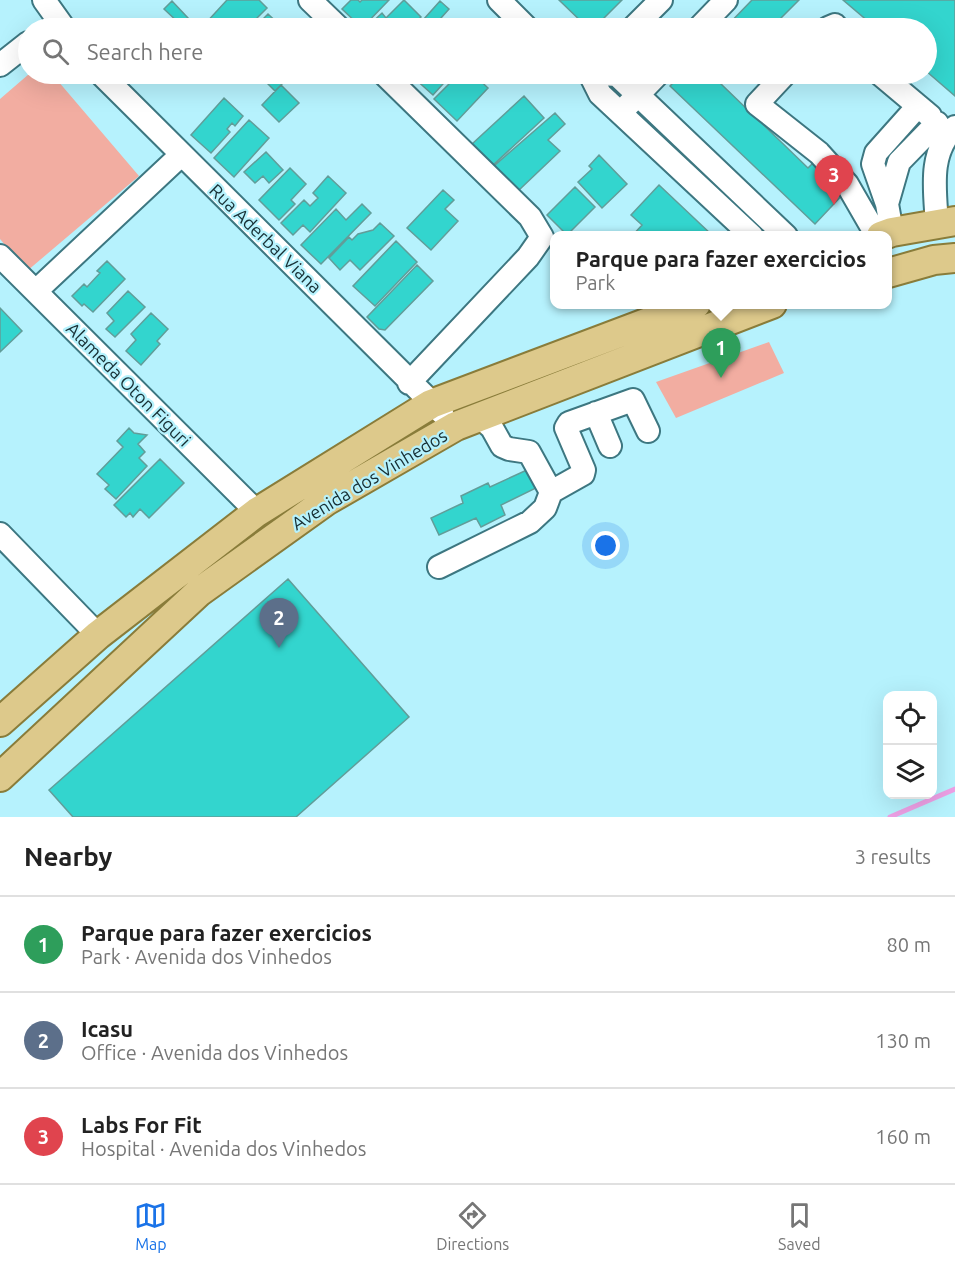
<!DOCTYPE html>
<meta charset="utf-8">
<style>
body{margin:0;font-family:Ubuntu,sans-serif;background:#f6f6f6;color:#222}
.controls{position:absolute;right:18px;bottom:18px;display:grid;overflow:hidden;border-radius:12px;box-shadow:0 6px 24px #0002}
.controls button{width:54px;height:54px;display:grid;place-items:center;padding:0;border:0;border-bottom:2px solid #e0e0e0;background:#fff;color:#222;font:30px sans-serif}
.you{position:absolute;left:606px;top:546px;width:21px;height:21px;margin:-15px;border:4px solid #fff;border-radius:50%;background:#1a73e8;box-shadow:0 0 0 9px #1a73e833}
.badge{display:grid;place-items:center;width:39px;height:39px;border-radius:50%;background:#1a73e8;color:#fff;font-size:20px;font-weight:700}
.pin{position:absolute;translate:-50% -50px;filter:drop-shadow(0 2px 3px #0008)}
.pin::after{content:'';position:absolute;top:32px;width:21px;height:18px;background:inherit;clip-path:polygon(0 0,100% 0,50% 100%)}
.popup{position:absolute;left:550px;top:231px;width:342px;height:78px;box-sizing:border-box;display:grid;place-content:center;border-radius:12px;background:#fff;filter:drop-shadow(0 2px 4px #0005);font-size:20px;white-space:nowrap;color:#767676}
.popup b{font-size:22px;color:#222}
.popup::after{content:'';position:absolute;left:50%;top:100%;margin-left:-12px;border:12px solid transparent;border-top-color:#fff}
.list{margin:0;padding:0;list-style:none}
h2{display:flex;justify-content:space-between;align-items:center;height:78px;margin:0;padding:0 24px;font-size:26px}
h2 small{font-size:20px;font-weight:400;color:#767676}
.list li{display:grid;grid-template-columns:39px 1fr auto;gap:18px;align-items:center;box-sizing:border-box;height:96px;padding:0 24px;border-top:2px solid #e0e0e0}
.list b{display:block;font-size:22px;white-space:nowrap}
.list p{margin:0;font-size:20px;white-space:nowrap;color:#767676}
.list em{font-size:20px;font-style:normal;color:#767676}
.icon{flex:none;width:33px;height:33px;fill:none;stroke:currentColor;stroke-width:2;stroke-linecap:round;stroke-linejoin:round}
.map{position:relative;flex:none;width:955px;height:817px;overflow:hidden}
.search{position:absolute;background:#fff;box-shadow:0 6px 24px #0002;left:18px;right:18px;top:18px;height:66px;display:flex;align-items:center;gap:15px;box-sizing:border-box;padding:0 21px;border-radius:33px;color:#767676;font-size:22px}
.sheet{height:366px;background:#fff}
nav{display:flex;justify-content:space-around;align-items:center;box-sizing:border-box;height:84px;border-top:2px solid #e0e0e0;background:#fff;font-size:16px;color:#767676}
nav a{display:grid;justify-items:center;gap:3px}
nav .on{color:#1a73e8}
.map>svg:first-child{display:block}
.green{fill:#f2ada1}
.lines{fill:none;stroke-linecap:round;stroke-linejoin:round}
.stream{stroke:#eda0e5;stroke-width:5}
.building{fill:#33d5ce;stroke:#619d99;stroke-width:1.5}
.minor-casing{stroke:#3d7781;stroke-width:26}
.major-casing{stroke:#897c3a;stroke-width:32}
.minor{stroke:#fff;stroke-width:22}
.major{stroke:#ddc98b;stroke-width:28}
.labels{text-anchor:middle;dominant-baseline:central;stroke-width:4.5;stroke-linejoin:round;paint-order:stroke}
.street-label{font-size:18px;fill:#172f34;stroke:#b6f2fd}
</style>
<div class="map">
<svg width="955" height="817" viewBox="0 0 955 817">
<rect width="100%" height="100%" fill="#b6f2fd"/>
<path class="green" d="M 29,74 L 52,74 L 139,176 L 27,271 L 0,239 L 0,99 Z
M 769,342 L 784,373 L 676,418 L 656,382 Z"/>
<g class="lines">
<path class="stream" d="M 890,817 L 955,789"/>
</g>
<path class="building" d="M 227,0 L 259,0 L 267,8 L 247,28 L 206,28 L 203,26 Z
M 351,0 L 358,0 L 360,2 L 362,0 L 389,0 L 362,28 L 342,9 Z
M 404,0 L 421,17 L 409,28 L 366,28 L 382,13 L 386,18 Z
M 559,0 L 622,0 L 594,28 L 588,28 Z
M 752,0 L 799,0 L 771,28 L 725,28 Z
M 843,0 L 955,0 L 955,96 L 926,71 L 926,28 L 876,28 Z
M 172,1 L 188,18 L 181,25 L 164,9 Z
M 440,1 L 449,9 L 441,18 L 453,28 L 435,28 L 424,19 Z
M 268,14 L 283,28 L 254,28 Z
M 258,74 L 292,74 L 275,91 Z
M 418,74 L 452,74 L 433,95 L 414,78 Z
M 459,74 L 473,74 L 488,88 L 457,121 L 434,99 Z
M 682,74 L 729,74 L 720,83 L 808,168 L 816,160 L 847,190 L 815,224 L 670,86 Z
M 281,85 L 299,103 L 279,122 L 262,105 Z
M 524,96 L 544,118 L 492,166 L 472,144 Z
M 224,98 L 243,116 L 235,126 L 232,123 L 227,129 L 230,132 L 211,153 L 191,135 Z
M 555,113 L 565,124 L 548,140 L 560,151 L 518,191 L 494,166 Z
M 249,120 L 269,138 L 234,177 L 214,158 Z
M 266,152 L 283,170 L 269,183 L 263,176 L 255,183 L 244,172 Z
M 599,155 L 627,184 L 602,208 L 578,182 L 592,169 L 589,166 Z
M 290,168 L 306,184 L 291,200 L 295,204 L 279,220 L 259,200 Z
M 328,176 L 346,193 L 310,232 L 303,225 L 293,235 L 281,223 L 304,200 L 310,206 L 318,198 L 313,193 Z
M 659,185 L 713,236 L 632,236 L 642,225 L 631,215 Z
M 575,187 L 595,207 L 567,235 L 547,215 Z
M 443,190 L 454,200 L 445,209 L 458,221 L 431,250 L 407,228 Z
M 362,204 L 371,213 L 321,264 L 301,245 L 336,209 L 346,220 Z
M 380,223 L 394,236 L 360,270 L 350,260 L 340,270 L 329,258 L 349,237 L 352,240 L 358,234 L 373,230 Z
M 396,241 L 417,262 L 375,306 L 353,286 Z
M 107,261 L 125,279 L 93,312 L 84,304 L 82,306 L 72,296 L 84,284 L 87,287 L 100,273 L 97,271 Z
M 417,265 L 433,281 L 385,330 L 379,329 L 367,317 Z
M 128,291 L 145,307 L 115,337 L 106,329 L 114,321 L 107,313 Z
M 0,308 L 22,331 L 0,352 Z
M 151,313 L 168,329 L 157,341 L 160,344 L 141,365 L 126,351 L 136,340 L 131,334 Z
M 129,428 L 134,433 L 147,435 L 138,444 L 145,452 L 139,458 L 147,466 L 116,499 L 105,489 L 109,485 L 97,474 L 123,447 L 117,441 Z
M 160,459 L 184,483 L 149,518 L 140,509 L 133,517 L 130,513 L 126,517 L 114,505 Z
M 529,469 L 538,487 L 501,505 L 505,515 L 481,527 L 476,518 L 439,535 L 431,518 L 463,503 L 461,496 L 488,483 L 490,487 Z
M 288,579 L 409,717 L 296,817 L 73,817 L 49,790 Z"/>
<g class="lines">
<defs>
<path id="minor" d="M 44,0 L 64,28
M 310,0 L 339,28
M 499,0 L 527,28
M 633,28 L 661,0
M 699,28 L 726,0
M 828,28 L 835,25 L 837,28
M 0,65 L 28,43
M 101,74 L 442,413
M 384,74 L 530,217 L 542,237 L 528,257 L 409,383
M 590,74 L 600,94 L 752,236
M 601,74 L 617,75 L 786,236
M 785,74 L 757,104 L 819,153 L 847,184 L 877,236
M 880,74 L 930,116
M 628,105 L 658,74
M 887,204 L 899,162 L 937,123
M 937,224 C 935,190 928,153 955,127
M 892,232 L 887,204 L 873,164 L 876,153 L 918,106
M 0,256 L 257,512
M 36,291 L 181,155
M 596,413 L 610,446
M 551,492 L 583,474 L 584,470 L 566,428 L 569,423 L 633,400 L 648,431
M 0,534 L 98,635
M 439,567 L 530,522 L 545,508 L 551,492 L 529,452 L 509,449 L 502,446 L 492,428 L 480,417"/>
<path id="major" d="M 881,236 L 892,232 L 955,221
M 888,273 L 934,260 L 955,258
M 0,722 L 98,635 L 257,512 L 431,404 L 696,304
M 0,777 L 199,592 L 326,501 L 456,426 L 772,304"/>
</defs>
<use href="#minor" class="minor-casing"/>
<use href="#major" class="major-casing"/>
<use href="#minor" class="minor"/>
<use href="#major" class="major"/>
</g>
<g class="labels">
<g class="street-label">
<text transform="translate(266 238) rotate(44)">Rua Aderbal Viana</text>
<text transform="translate(129 384) rotate(45)">Alameda Oton Figuri</text>
<text transform="translate(369 479) rotate(-31)">Avenida dos Vinhedos</text>
</g>
</g>
</svg>
<div class="controls">
<button><svg class="icon" aria-label="locate" viewBox="0 0 24 24"><circle cx="12" cy="12" r="6"/><path d="M12 2v4M12 18v4M2 12h4M18 12h4"/></svg></button>
<button><svg class="icon" aria-label="layers" viewBox="0 0 24 24"><path d="M12 4l9 5-9 5-9-5zM3 14l9 5 9-5"/></svg></button>
</div>
<div class="you"></div>
<div class="pin badge" style="left:721px;top:378px;background:#2e9e5b">1</div>
<div class="popup"><b>Parque para fazer exercicios</b>Park</div>
<div class="pin badge" style="left:279px;top:648px;background:#5c6f8a">2</div>
<div class="pin badge" style="left:834px;top:205px;background:#e0444e">3</div>
<div class="search"><svg class="icon" aria-label="search" viewBox="0 0 24 24"><circle cx="10" cy="10" r="6"/><path d="M15 15l6 6"/></svg>Search here</div>
</div>
<section class="sheet">
<h2>Nearby<small>3 results</small></h2>
<ul class="list">
<li><span class="badge" style="background:#2e9e5b">1</span><div><b>Parque para fazer exercicios</b><p>Park · Avenida dos Vinhedos</p></div><em>80 m</em></li>
<li><span class="badge" style="background:#5c6f8a">2</span><div><b>Icasu</b><p>Office · Avenida dos Vinhedos</p></div><em>130 m</em></li>
<li><span class="badge" style="background:#e0444e">3</span><div><b>Labs For Fit</b><p>Hospital · Avenida dos Vinhedos</p></div><em>160 m</em></li>
</ul>
</section>
<nav>
<a class="on"><svg class="icon" aria-label="map" viewBox="0 0 24 24"><path d="M3 6l6-2 6 2 6-2v14l-6 2-6-2-6 2zM9 4v14M15 6v14"/></svg>Map</a>
<a><svg class="icon" aria-label="directions" viewBox="0 0 24 24"><path d="M12 3l9 9-9 9-9-9zM9 14v-3h6M13 9l2 2-2 2"/></svg>Directions</a>
<a><svg class="icon" aria-label="saved" viewBox="0 0 24 24"><path d="M7 4h10v16l-5-4-5 4z"/></svg>Saved</a>
</nav>
